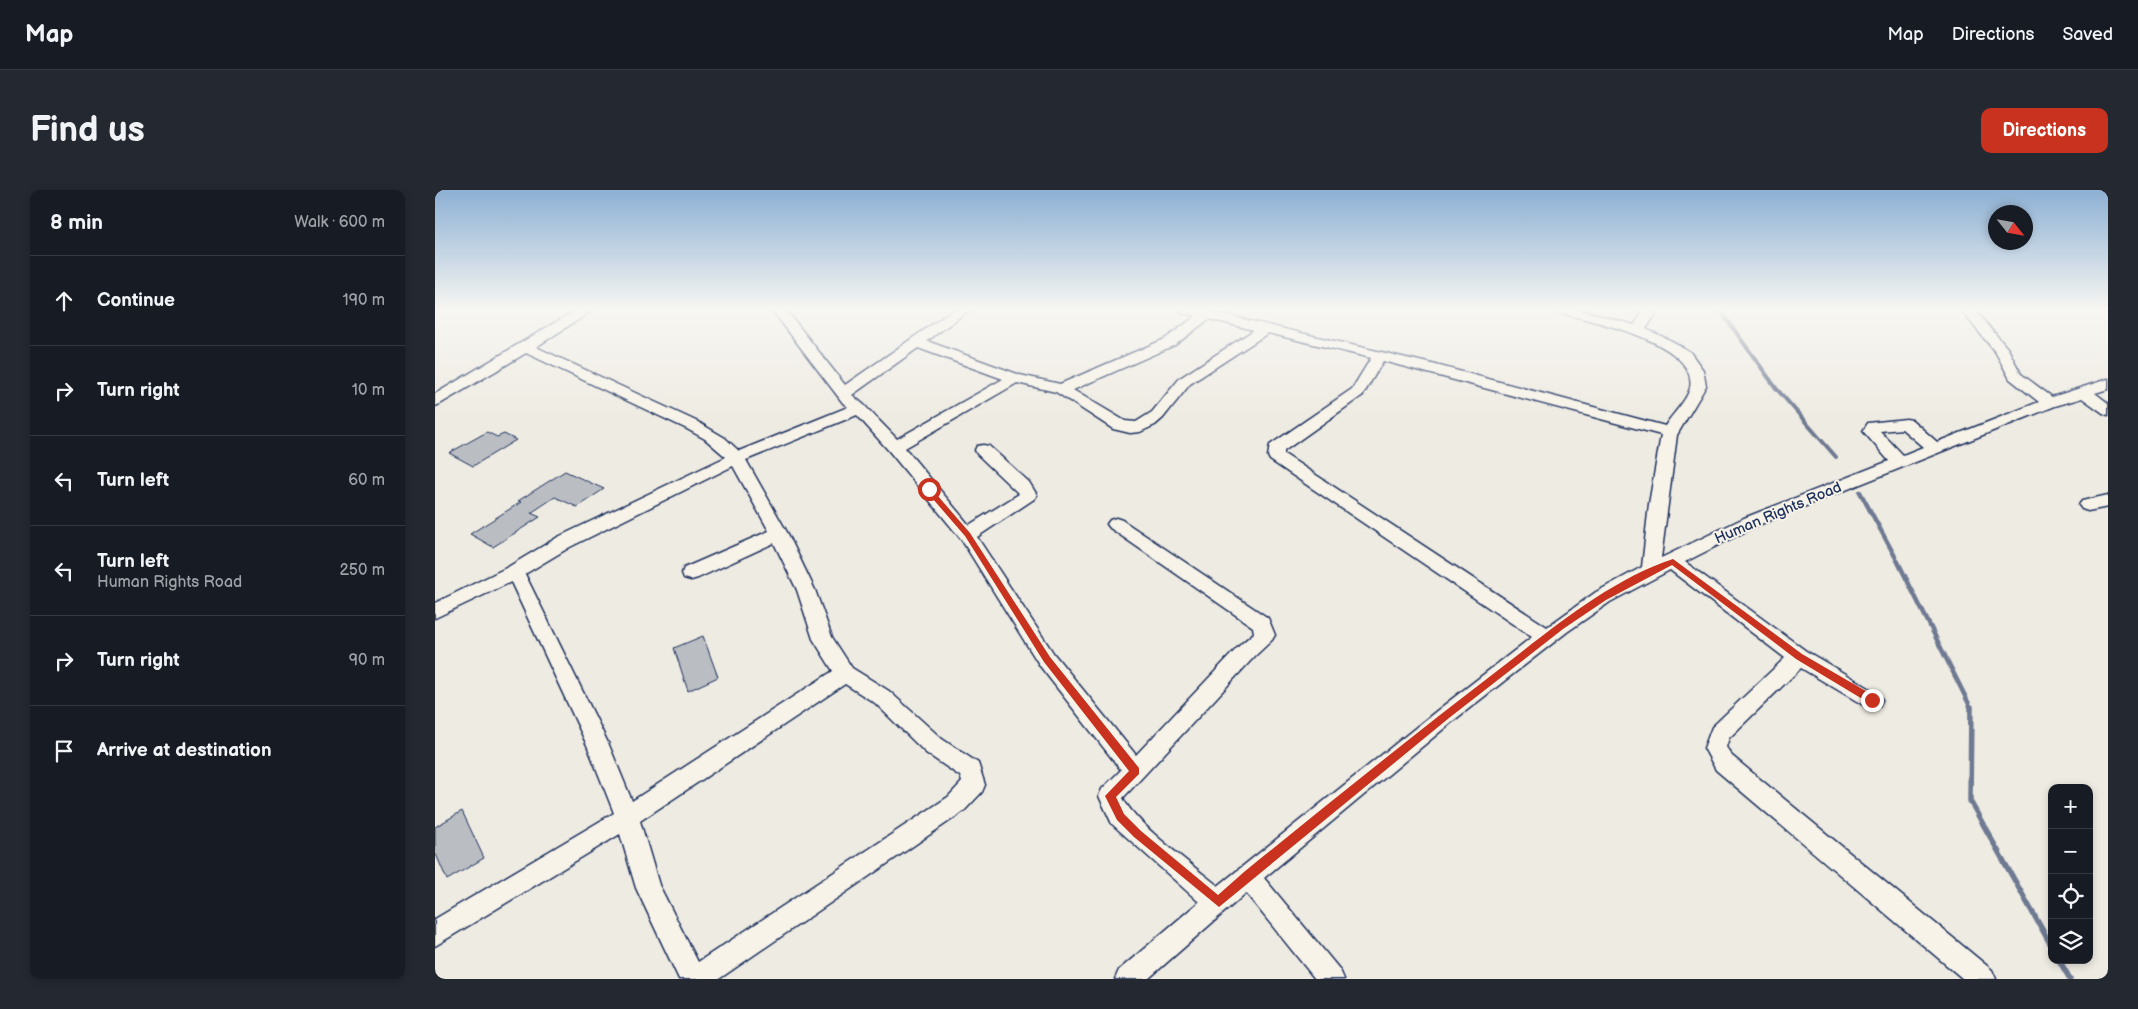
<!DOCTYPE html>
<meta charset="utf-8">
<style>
body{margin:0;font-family:"Balsamiq Sans",sans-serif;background:#242831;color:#f1f3f6}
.controls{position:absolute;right:15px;bottom:15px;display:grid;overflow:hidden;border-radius:10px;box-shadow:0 2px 8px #0003}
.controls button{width:45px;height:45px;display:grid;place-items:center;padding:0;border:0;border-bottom:1px solid #363941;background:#171b24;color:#f1f3f6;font:25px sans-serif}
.compass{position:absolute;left:1553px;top:15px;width:45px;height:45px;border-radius:50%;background:#171b24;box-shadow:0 2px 8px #0003;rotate:121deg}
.stop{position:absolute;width:15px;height:15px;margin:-11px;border:4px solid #c8321e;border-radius:50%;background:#fff}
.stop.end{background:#c8321e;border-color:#fff;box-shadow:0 1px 5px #0008}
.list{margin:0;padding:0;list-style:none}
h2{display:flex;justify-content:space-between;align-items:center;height:65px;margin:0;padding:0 20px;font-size:21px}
h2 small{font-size:16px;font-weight:400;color:#9ea1a6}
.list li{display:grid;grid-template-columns:32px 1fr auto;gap:15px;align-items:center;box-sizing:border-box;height:90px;padding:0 20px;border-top:1px solid #363941}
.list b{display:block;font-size:19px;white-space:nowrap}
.list p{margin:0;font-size:16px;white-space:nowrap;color:#9ea1a6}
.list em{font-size:16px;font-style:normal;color:#9ea1a6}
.icon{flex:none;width:28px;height:28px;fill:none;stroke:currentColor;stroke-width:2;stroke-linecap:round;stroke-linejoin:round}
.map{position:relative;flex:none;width:1673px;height:789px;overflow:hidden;border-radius:10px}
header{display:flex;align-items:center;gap:30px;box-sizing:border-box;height:70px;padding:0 25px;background:#171b24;border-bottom:1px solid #363941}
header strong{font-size:24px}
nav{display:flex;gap:28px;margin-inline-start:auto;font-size:18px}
.intro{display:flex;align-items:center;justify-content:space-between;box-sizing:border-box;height:120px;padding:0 30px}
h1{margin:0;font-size:35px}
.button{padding:12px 22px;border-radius:10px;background:#c8321e;color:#fff;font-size:18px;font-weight:700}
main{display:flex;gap:30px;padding:0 30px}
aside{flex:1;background:#171b24;border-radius:10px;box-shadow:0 2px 8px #0003}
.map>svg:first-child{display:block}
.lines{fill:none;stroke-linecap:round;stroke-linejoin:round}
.stream-far2{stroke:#6e7992;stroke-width:4}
.stream-far1{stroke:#6e7992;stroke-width:4.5}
.stream{stroke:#6e7992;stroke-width:5.5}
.building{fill:#babdc2;stroke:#1b2f5e}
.minor-casing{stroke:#1b2f5e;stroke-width:3}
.minor{fill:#f7f3e8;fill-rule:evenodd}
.route{fill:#c8321e}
.labels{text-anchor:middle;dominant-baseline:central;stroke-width:4;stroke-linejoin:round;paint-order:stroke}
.street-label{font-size:15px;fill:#1b2f5e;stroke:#f7f3e8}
</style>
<header>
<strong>Map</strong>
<nav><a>Map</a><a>Directions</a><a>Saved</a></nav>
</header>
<div class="intro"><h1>Find us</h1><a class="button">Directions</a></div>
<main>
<aside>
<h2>8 min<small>Walk · 600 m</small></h2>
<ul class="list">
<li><svg class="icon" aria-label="ahead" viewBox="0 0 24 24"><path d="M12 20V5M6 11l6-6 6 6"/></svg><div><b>Continue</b></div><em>190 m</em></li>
<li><svg class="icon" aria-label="right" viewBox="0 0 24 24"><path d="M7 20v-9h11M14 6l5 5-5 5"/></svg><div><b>Turn right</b></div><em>10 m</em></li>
<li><svg class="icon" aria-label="left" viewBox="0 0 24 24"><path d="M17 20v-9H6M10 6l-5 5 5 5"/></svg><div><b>Turn left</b></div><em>60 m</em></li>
<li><svg class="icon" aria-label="left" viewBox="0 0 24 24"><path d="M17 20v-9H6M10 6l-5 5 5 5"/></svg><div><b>Turn left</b><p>Human Rights Road</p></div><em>250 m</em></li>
<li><svg class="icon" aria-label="right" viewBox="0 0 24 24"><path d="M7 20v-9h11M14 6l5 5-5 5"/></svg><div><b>Turn right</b></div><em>90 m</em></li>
<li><svg class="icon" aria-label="arrive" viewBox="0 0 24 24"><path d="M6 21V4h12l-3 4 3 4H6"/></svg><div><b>Arrive at destination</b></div></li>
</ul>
</aside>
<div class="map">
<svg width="1673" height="789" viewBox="0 0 1673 789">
<rect width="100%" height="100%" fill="#eeebe2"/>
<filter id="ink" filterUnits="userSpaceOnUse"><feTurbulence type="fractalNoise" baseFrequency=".02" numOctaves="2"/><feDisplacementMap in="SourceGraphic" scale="10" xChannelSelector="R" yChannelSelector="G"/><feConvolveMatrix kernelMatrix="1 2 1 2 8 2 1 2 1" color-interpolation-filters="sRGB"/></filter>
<g filter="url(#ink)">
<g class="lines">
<path class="stream-far2" d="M 1285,120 L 1341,198 L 1401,267"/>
<path class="stream-far1" d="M 1425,302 L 1462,370 L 1536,518"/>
<path class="stream" d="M 1536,517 L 1535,611 L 1617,757
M 1624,770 L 1635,789"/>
</g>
<path class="building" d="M 52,242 L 62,247 L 69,244 L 81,250 L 38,276 L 14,263 Z
M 130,281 L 169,299 L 142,317 L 120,307 L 96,323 L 105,327 L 58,357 L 35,344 L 86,312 L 83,311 Z
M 268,446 L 283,487 L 253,501 L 239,458 Z
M 27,621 L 49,668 L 12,690 L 0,662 L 0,637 Z"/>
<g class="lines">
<defs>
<path id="minor" d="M 141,120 L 158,120 L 101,157 L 263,232 L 290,248 L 304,261 L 413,217 L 408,213 L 337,120 L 351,120 L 410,195 L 518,120 L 534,120 L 492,151 L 585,185 L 625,194 L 730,149 L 761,126 L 747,123 L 745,120 L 769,120 L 997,174 L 1230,236 C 1237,224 1252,211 1255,198 C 1264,152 1156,131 1125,123 L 1123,120 L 1146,120 L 1199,135 L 1206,125 L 1206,120 L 1220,120 L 1220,125 L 1211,139 L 1237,151 L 1255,162 L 1268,180 L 1271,196 L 1242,245 L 1226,368 L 1309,328 L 1454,271 L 1428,241 L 1433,233 L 1471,229 L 1477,230 L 1502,252 L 1604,212 L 1575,189 L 1561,163 L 1526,120 L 1540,120 L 1573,159 L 1586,184 L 1617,207 L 1673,189 L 1673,199 L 1660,203 L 1673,213 L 1673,225 L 1668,223 L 1647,208 L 1620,216 L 1321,336 L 1250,372 L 1371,461 L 1444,504 L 1447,510 L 1444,516 L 1437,519 L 1430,516 L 1366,478 L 1294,548 L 1291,557 L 1297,566 L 1557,780 L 1561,789 L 1528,789 L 1281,580 L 1269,558 L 1277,537 L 1350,468 L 1235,380 L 1175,412 L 1132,442 L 1018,531 L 829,688 L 905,780 L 909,789 L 880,789 L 811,703 L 713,789 L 680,789 L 684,780 L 764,712 L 677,634 L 664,606 L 667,599 L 686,580 L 605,476 L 526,349 L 454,261 L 422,225 L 311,270 L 353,344 L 380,400 L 397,447 L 417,478 L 454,501 L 507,549 L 543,573 L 550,595 L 547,602 L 529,621 L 284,789 L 244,789 L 201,698 L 185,644 L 0,756 L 0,729 L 179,623 L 152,555 L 76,392 L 0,428 L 0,413 L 73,377 L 123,347 L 291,267 L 270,249 L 252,239 L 91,163 L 5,214 L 0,216 L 0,204 ZM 774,129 L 819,140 L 745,188 L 717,222 L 701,232 L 690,231 L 638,200 L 740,155 ZM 833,143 L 936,168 L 917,199 L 835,255 L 833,266 L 835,270 L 1097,447 L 1004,519 L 783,696 C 758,675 701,635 688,608 L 820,466 L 837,450 L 840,445 L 833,428 L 687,330 L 681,328 L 675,330 L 672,334 L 675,338 L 818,437 L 819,443 L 806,454 L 701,565 L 619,464 L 542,347 L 599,309 L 602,305 L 594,292 L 554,256 L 548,255 L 542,256 L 540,260 L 542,264 L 584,304 L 534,335 L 470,258 L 582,193 L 621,202 L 678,239 L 695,243 L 705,242 L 720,235 L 728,228 L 755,194 ZM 483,158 L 568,189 L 462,249 L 429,215 L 417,205 ZM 948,171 L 1226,245 L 1214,314 L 1207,377 L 1161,402 L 1112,437 L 849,264 L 849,261 L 928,205 ZM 1467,239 L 1488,257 L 1468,265 L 1445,241 ZM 298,276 L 334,341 L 249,378 L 247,383 L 249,388 L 256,390 L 263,388 L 339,353 L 362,400 L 378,449 L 398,481 L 197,611 L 174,555 L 90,384 L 135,357 ZM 410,494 L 440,513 L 491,563 L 525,586 L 527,592 L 513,607 L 263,772 L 224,695 L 205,631 Z
M 1673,305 L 1673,317 L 1653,321 L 1647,319 L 1644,315 L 1647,311 Z"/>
</defs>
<use href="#minor" class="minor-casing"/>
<use href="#minor" class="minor"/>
</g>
</g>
<linearGradient id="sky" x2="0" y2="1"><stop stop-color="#8db0d4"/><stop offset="0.52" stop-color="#f7f6f2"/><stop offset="1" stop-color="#f7f6f2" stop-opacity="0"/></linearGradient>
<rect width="1673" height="230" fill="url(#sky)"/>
<path class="route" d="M 491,298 L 496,298 L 535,343 L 615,467 L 704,578 L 704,584 L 681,607 L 689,624 L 706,641 L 783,705 L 809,682 C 893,614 977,546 1062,481 C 1114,441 1174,390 1238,369 L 1367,464 L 1441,507 L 1442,510 L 1441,513 L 1434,513 L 1361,469 L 1237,375 L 1171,410 L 1128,439 L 1014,528 L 784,717 L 699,647 L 682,630 L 670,606 L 694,581 L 609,472 L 530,346 L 491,301 Z"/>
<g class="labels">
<g class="street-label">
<text transform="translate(1343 323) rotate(-23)">Human Rights Road</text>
</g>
</g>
</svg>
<div class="controls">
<button>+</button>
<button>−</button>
<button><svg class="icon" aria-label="locate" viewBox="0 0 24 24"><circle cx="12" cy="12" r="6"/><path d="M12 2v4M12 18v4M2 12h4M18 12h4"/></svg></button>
<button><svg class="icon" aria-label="layers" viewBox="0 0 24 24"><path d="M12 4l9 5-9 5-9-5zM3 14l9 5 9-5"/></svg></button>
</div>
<svg class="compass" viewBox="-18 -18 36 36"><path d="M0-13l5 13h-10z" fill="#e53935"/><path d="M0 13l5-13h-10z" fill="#9ea1a6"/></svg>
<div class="stop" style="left:494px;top:299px"></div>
<div class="stop end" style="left:1437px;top:510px"></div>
</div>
</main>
